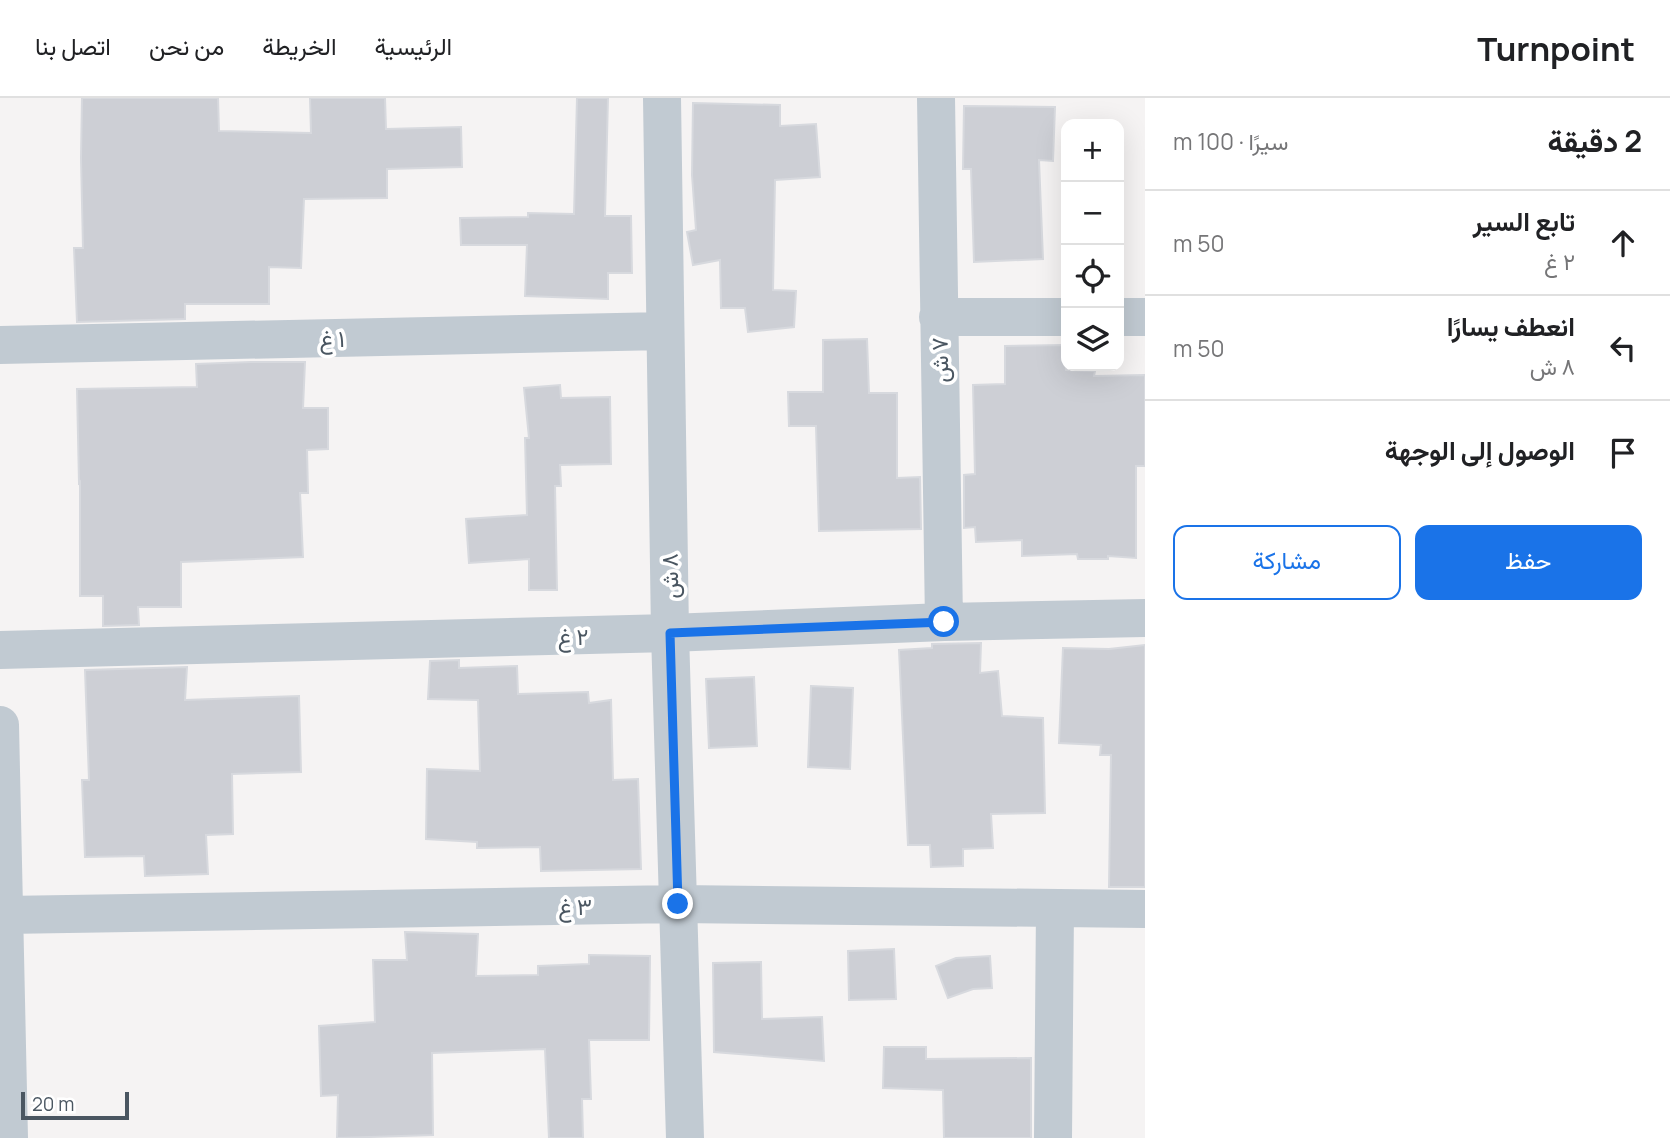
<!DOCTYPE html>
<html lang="ar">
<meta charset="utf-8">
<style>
body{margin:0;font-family:Manrope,Vazirmatn,sans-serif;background:#f2f2f2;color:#202124;direction:rtl}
.controls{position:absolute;right:21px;top:21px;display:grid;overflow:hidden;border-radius:14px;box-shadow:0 7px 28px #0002}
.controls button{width:63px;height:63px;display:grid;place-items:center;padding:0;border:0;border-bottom:2px solid #e0e0e0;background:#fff;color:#202124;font:35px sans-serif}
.scale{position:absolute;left:21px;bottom:18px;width:108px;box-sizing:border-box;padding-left:7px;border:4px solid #4a5661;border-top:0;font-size:19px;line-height:24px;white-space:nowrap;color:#4a5661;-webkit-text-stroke:5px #fff;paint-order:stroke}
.stop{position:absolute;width:21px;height:21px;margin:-16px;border:5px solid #1a73e8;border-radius:50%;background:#fff}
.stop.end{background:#1a73e8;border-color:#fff;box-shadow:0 2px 7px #0008}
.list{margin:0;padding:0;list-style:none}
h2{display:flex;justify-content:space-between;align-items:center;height:91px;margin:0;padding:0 28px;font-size:30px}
h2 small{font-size:23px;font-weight:400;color:#757577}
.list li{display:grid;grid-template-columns:46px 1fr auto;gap:21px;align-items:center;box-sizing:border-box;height:105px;padding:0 28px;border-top:2px solid #e0e0e0}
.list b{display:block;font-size:26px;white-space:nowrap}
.list p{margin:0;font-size:23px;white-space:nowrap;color:#757577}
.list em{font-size:23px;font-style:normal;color:#757577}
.actions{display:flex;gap:14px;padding:21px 28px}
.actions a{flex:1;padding:16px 0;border:2px solid #1a73e8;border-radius:14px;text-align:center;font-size:24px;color:#1a73e8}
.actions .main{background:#1a73e8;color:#fff}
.icon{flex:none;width:38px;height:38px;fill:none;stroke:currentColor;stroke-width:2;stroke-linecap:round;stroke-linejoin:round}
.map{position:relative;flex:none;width:1145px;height:1040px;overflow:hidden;direction:ltr}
header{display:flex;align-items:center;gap:42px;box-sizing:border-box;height:98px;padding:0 35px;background:#fff;border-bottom:2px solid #e0e0e0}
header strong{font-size:33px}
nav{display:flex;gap:38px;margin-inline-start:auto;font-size:24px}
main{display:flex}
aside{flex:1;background:#fff}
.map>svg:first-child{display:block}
.building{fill:#cdcfd5;stroke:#d7d9de;stroke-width:2}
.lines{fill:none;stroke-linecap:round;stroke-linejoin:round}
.minor{stroke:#c1cad2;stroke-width:38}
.route{stroke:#1a73e8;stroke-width:9}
.labels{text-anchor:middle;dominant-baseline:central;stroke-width:7;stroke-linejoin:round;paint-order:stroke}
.street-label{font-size:23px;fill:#4a5661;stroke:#fff}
</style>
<header>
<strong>Turnpoint</strong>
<nav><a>الرئيسية</a><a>الخريطة</a><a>من نحن</a><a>اتصل بنا</a></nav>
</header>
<main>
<aside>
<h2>2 دقيقة<small>سيرًا · 100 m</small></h2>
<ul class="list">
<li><svg class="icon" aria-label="ahead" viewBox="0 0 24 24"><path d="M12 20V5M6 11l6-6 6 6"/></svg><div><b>تابع السير</b><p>٢ غ</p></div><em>50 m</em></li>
<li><svg class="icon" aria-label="left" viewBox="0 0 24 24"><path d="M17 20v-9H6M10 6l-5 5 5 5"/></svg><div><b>انعطف يسارًا</b><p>٨ ش</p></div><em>50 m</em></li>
<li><svg class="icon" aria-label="arrive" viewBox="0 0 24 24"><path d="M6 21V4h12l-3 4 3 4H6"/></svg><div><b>الوصول إلى الوجهة</b></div></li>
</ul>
<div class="actions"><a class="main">حفظ</a><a>مشاركة</a></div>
</aside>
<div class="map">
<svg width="1145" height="1040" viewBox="0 0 1145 1040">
<rect width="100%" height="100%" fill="#f5f3f3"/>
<path class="building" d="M 82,0 L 218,0 L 219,33 L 311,35 L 310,0 L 385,0 L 386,31 L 461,29 L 462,69 L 387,71 L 387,100 L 304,101 L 301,170 L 269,169 L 269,206 L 185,206 L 185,221 L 77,224 L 74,150 L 83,150 L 81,60 Z
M 577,0 L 608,0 L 605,118 L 631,118 L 632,175 L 608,175 L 608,201 L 525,198 L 527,147 L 461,147 L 460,120 L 528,119 L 528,115 L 574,116 Z
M 693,5 L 780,7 L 780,28 L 816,26 L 820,79 L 775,82 L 773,192 L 796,193 L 794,229 L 748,234 L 745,210 L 721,210 L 720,162 L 693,167 L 687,134 L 696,132 L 692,77 Z
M 964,8 L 1055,9 L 1053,63 L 1039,62 L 1043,161 L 974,164 L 971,71 L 963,71 Z
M 867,241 L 869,295 L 897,295 L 897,380 L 920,379 L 921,431 L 819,433 L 816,328 L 789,328 L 788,294 L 823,294 L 823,242 Z
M 1065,247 L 1066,272 L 1095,273 L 1094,278 L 1145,277 L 1145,368 L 1136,368 L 1136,460 L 1108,458 L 1108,461 L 1078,461 L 1077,456 L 1022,458 L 1022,442 L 976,444 L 975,429 L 964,430 L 964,377 L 975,376 L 973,287 L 1005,286 L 1005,248 Z
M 251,264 L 305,264 L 303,310 L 328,310 L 328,351 L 307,352 L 308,395 L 300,395 L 303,459 L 181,464 L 181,509 L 138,509 L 139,527 L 103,528 L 103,498 L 80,498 L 80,384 L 79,385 L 77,291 L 197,289 L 196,266 Z
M 560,287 L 561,300 L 610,299 L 611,366 L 560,367 L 561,388 L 555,388 L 557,492 L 529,492 L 529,461 L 469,465 L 466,421 L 527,417 L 525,340 L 529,340 L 524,290 Z
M 981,545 L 980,575 L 998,573 L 1002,618 L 1043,620 L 1045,715 L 991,716 L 993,750 L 963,751 L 963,768 L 931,769 L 930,747 L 908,747 L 899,552 L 932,550 L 932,546 Z
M 1145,547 L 1145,789 L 1109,789 L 1111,657 L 1100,657 L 1101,647 L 1059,645 L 1063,550 L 1109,551 Z
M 459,562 L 459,570 L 517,568 L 518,596 L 588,594 L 589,605 L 611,602 L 613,682 L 638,681 L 641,771 L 541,773 L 540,749 L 477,750 L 477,744 L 426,741 L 427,671 L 480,673 L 478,602 L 428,601 L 430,563 Z
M 187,569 L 185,602 L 299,598 L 301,674 L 232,676 L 233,736 L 206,737 L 208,776 L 145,778 L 144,758 L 85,759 L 82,682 L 89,682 L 85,572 Z
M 754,579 L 757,648 L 709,650 L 706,581 Z
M 811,588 L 853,590 L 850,671 L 808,669 Z
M 405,834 L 478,836 L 476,878 L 538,877 L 538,868 L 589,866 L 589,857 L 650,858 L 649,942 L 589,942 L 591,1001 L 582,1001 L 583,1040 L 549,1040 L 545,951 L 432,955 L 433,1037 L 337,1040 L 338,997 L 321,998 L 319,928 L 375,924 L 373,862 L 407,862 Z
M 894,851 L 896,901 L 849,902 L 848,853 Z
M 990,858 L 992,890 L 973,891 L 948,900 L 936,868 L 956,860 Z
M 761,864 L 762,921 L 822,919 L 824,963 L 714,954 L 713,865 Z
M 884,949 L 926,949 L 926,961 L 1031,960 L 1031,1040 L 944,1040 L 943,992 L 883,990 Z"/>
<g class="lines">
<path class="minor" d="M 662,0 L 670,535 L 685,1040
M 936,0 L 944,524
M 938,219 L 1066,219
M 1119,219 L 1145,219
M 0,247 L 665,233
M 0,552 L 670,535 L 944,524 L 1145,520
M 0,627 L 9,1040
M 5,817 L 678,806 L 1145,811
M 1053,1040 L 1055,810"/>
</g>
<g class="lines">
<path class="route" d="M 678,806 L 670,535 L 944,524"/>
</g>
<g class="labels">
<g class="street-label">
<text transform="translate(332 240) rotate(-1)">١ غ</text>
<text transform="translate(939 262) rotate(-91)">٧ ش</text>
<text transform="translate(669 478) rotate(-91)">٨ ش</text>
<text transform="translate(573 538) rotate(-1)">٢ غ</text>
<text transform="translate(575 808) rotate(-1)">٣ غ</text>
</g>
</g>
</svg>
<div class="controls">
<button>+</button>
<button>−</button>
<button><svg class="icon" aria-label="locate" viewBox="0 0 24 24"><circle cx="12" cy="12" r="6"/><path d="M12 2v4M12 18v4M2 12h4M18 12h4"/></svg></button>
<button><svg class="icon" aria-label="layers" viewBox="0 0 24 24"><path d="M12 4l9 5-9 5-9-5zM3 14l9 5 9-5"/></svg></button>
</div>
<div class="scale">20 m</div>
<div class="stop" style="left:944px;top:524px"></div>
<div class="stop end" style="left:678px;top:806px"></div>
</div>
</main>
